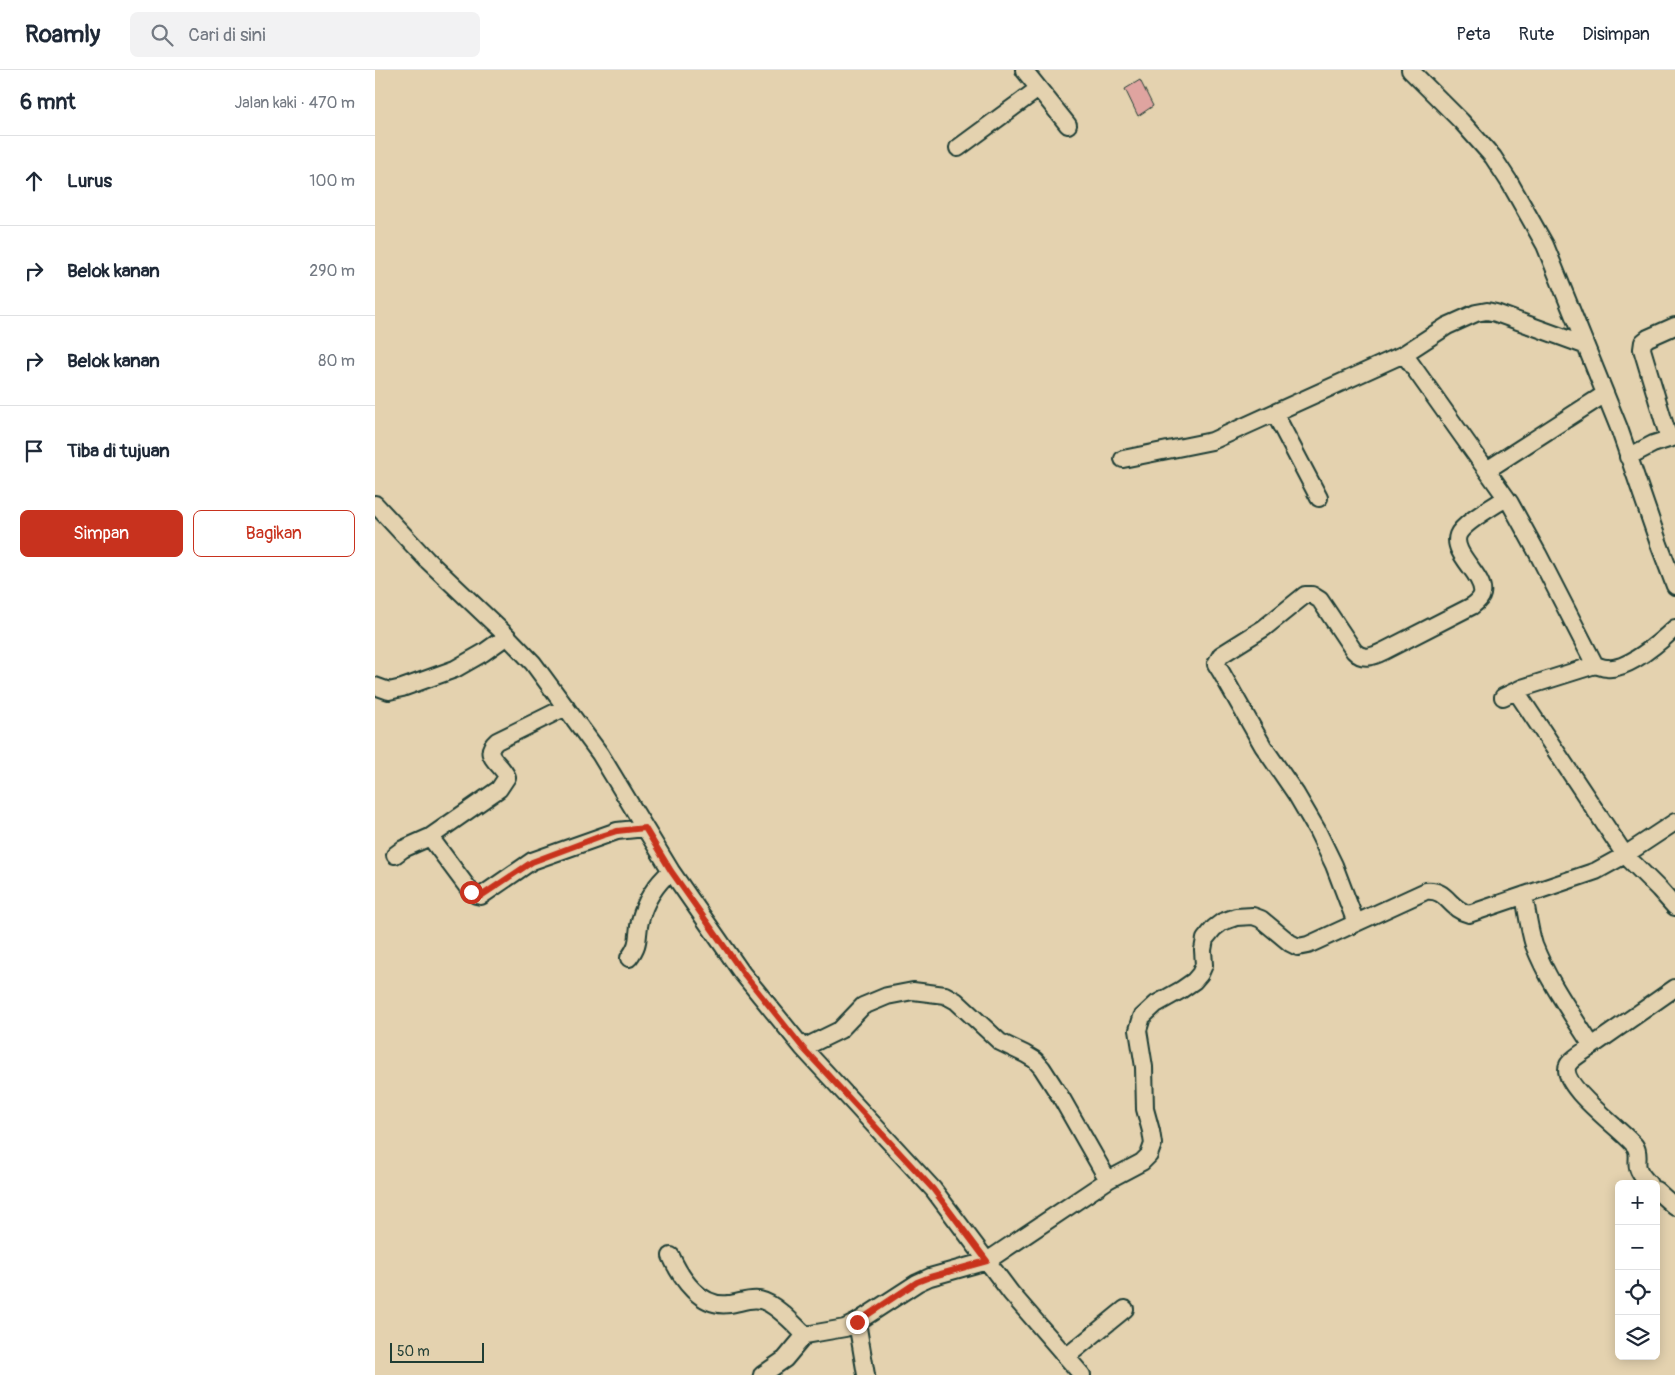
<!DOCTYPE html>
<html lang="id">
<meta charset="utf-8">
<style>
body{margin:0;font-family:Pangolin,sans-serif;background:#f2f2f3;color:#1f2937}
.controls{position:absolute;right:15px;bottom:15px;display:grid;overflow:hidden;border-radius:8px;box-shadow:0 2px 12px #0003}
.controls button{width:45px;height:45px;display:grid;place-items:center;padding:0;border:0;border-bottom:1px solid #e0e1e3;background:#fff;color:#1f2937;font:25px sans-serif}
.scale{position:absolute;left:15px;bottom:12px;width:94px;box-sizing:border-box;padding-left:5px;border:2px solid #1f3d34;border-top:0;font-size:14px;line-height:18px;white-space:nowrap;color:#1f3d34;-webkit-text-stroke:4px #e4d2af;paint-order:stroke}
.stop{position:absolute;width:15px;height:15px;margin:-11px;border:4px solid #c8321e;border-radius:50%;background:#fff}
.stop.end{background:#c8321e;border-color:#fff;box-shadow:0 1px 5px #0008}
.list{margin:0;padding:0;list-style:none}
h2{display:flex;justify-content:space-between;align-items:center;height:65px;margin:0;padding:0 20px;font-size:21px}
h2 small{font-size:16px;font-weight:400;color:#747a83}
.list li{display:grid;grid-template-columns:32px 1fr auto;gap:15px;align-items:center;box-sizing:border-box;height:90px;padding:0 20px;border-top:1px solid #e0e1e3}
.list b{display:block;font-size:19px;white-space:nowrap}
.list em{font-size:16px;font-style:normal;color:#747a83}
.actions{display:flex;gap:10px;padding:15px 20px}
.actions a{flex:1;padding:11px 0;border:1px solid #c8321e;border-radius:8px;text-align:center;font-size:18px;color:#c8321e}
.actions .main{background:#c8321e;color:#fff}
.icon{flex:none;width:28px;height:28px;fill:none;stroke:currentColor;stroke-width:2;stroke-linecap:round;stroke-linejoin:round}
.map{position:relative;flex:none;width:1300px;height:1305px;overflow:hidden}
header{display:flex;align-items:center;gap:30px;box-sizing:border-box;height:70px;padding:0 25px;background:#fff;border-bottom:1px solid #e0e1e3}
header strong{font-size:24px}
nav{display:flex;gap:28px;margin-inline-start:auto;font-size:18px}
.search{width:350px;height:45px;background:#f2f2f3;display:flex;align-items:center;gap:12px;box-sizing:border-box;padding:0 18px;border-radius:8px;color:#747a83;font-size:19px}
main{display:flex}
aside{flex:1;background:#fff}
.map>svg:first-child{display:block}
.building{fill:#dfa4a0;stroke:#1f3d34}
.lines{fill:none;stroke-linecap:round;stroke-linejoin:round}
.minor-casing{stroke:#1f3d34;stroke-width:20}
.minor{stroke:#e4d2af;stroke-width:16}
.route{stroke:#c8321e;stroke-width:6}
</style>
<header>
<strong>Roamly</strong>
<div class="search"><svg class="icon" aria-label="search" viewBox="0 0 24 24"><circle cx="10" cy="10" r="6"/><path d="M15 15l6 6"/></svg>Cari di sini</div>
<nav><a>Peta</a><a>Rute</a><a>Disimpan</a></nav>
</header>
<main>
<aside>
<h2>6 mnt<small>Jalan kaki · 470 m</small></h2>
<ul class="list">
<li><svg class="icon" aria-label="ahead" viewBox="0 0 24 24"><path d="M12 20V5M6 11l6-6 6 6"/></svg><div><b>Lurus</b></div><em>100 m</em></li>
<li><svg class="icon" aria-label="right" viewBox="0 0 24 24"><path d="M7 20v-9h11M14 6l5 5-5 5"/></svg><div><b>Belok kanan</b></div><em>290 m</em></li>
<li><svg class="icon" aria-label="right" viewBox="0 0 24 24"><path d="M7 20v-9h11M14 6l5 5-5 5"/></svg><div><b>Belok kanan</b></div><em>80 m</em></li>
<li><svg class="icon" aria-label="arrive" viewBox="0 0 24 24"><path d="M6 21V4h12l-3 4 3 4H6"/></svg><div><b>Tiba di tujuan</b></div></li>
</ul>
<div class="actions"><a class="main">Simpan</a><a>Bagikan</a></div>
</aside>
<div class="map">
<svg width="1300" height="1305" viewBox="0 0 1300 1305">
<rect width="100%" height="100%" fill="#e4d2af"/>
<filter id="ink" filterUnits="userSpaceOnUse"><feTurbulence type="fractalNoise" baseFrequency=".02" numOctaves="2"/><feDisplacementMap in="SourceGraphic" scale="10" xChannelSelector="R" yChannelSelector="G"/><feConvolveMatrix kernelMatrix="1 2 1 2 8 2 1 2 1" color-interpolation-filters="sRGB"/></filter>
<g filter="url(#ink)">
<path class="building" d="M 765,10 L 778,36 L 763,46 L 750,19 Z"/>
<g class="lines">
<defs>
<path id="minor" d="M 649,0 L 693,55
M 1035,0 L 1086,51 L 1118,87 L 1135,113 L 1170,175 L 1244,358 L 1284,474 L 1300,516
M 583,78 L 663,19
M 1029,284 L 1135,433 L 1163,484 L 1220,595 C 1224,596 1228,598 1232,598 C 1252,601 1285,572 1300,558
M 900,344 L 944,428
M 1294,369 L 1267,279 L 1268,272 L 1273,268 L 1300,256
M 1253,387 L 1278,374 L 1300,367
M 748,389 L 837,371 L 1029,284 L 1072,256 L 1101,243 L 1112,241 L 1121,243 L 1209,275
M 1112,400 L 1230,324
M 0,434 L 52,490 L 132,566 L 158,593 L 225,684 L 296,801 L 367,903 L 428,978 L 558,1119 L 636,1223 L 707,1305
M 0,616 L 14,621 L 27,618 L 80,599 L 108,583 L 132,566
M 1141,621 L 1250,785 L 1284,819 L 1300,837
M 1128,627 L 1147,618 L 1220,595
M 55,767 L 96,822 L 101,825 L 106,826 L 157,791 L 242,761 L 270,758
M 20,785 L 28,779 L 55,767 L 124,719 L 132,707 C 126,692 105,686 122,671 L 191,637
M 1149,825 C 1152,841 1154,859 1159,875 C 1173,911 1196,943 1217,976 C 1211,980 1196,989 1193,995 C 1183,1015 1249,1061 1260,1076 C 1265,1083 1261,1091 1263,1098 C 1265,1105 1270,1109 1274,1114
M 981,853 L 959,795 L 942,760 L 921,724 L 888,676 L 846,602 L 841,594 L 846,585 L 889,558 L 930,525 L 937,525 L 945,530 L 979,581 C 988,591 999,586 1009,581 L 1097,536 C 1101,533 1106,529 1107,524 C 1111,506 1076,484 1083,465 C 1088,453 1119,436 1131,428
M 254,888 C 266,872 261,867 265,851 C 270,831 281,814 296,801
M 1217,976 L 1300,918
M 428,978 L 465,960 L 488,936 L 512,926 L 538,921 L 570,925 L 581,931 L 625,972 L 650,984 L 660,990 L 667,998 L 687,1029 L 733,1110
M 1281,1120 L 1300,1137
M 296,1186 C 306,1209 326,1238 354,1234 C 364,1233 374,1228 385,1230 C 400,1233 419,1254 430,1265
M 691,1287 L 750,1239
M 387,1305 L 410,1289 L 430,1265 L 470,1258 L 482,1252
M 491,1305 L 482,1252 L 542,1213 L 555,1207 L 612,1191 L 733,1110 L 767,1092 L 774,1085 L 778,1074 L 776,1061 L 770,1039 L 769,997 L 763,960 L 767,947 L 781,934 L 806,920 L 819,911 L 825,904 L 829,895 L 828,880 L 830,869 L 839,858 L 847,852 L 861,847 L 878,846 L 886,849 L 915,873 L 923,877 L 933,875 L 1051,821 C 1073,819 1073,839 1094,844 L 1221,801 L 1250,785 L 1300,752"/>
</defs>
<use href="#minor" class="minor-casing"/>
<use href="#minor" class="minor"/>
</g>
</g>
<g class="lines" filter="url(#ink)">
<path class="route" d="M 96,822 L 101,825 L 106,826 L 157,792 L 226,766 L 242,761 L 270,758 L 296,801 L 368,903 L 428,978 L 558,1119 L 612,1191 L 555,1207 L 542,1212 L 482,1252"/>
</g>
</svg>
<div class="controls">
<button>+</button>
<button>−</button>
<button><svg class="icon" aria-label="locate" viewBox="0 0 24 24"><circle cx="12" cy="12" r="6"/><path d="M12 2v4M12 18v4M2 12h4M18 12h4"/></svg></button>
<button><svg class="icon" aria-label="layers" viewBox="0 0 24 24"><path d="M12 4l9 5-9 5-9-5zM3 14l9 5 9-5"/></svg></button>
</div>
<div class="scale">50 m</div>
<div class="stop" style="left:96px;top:822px"></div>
<div class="stop end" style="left:482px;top:1252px"></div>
</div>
</main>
